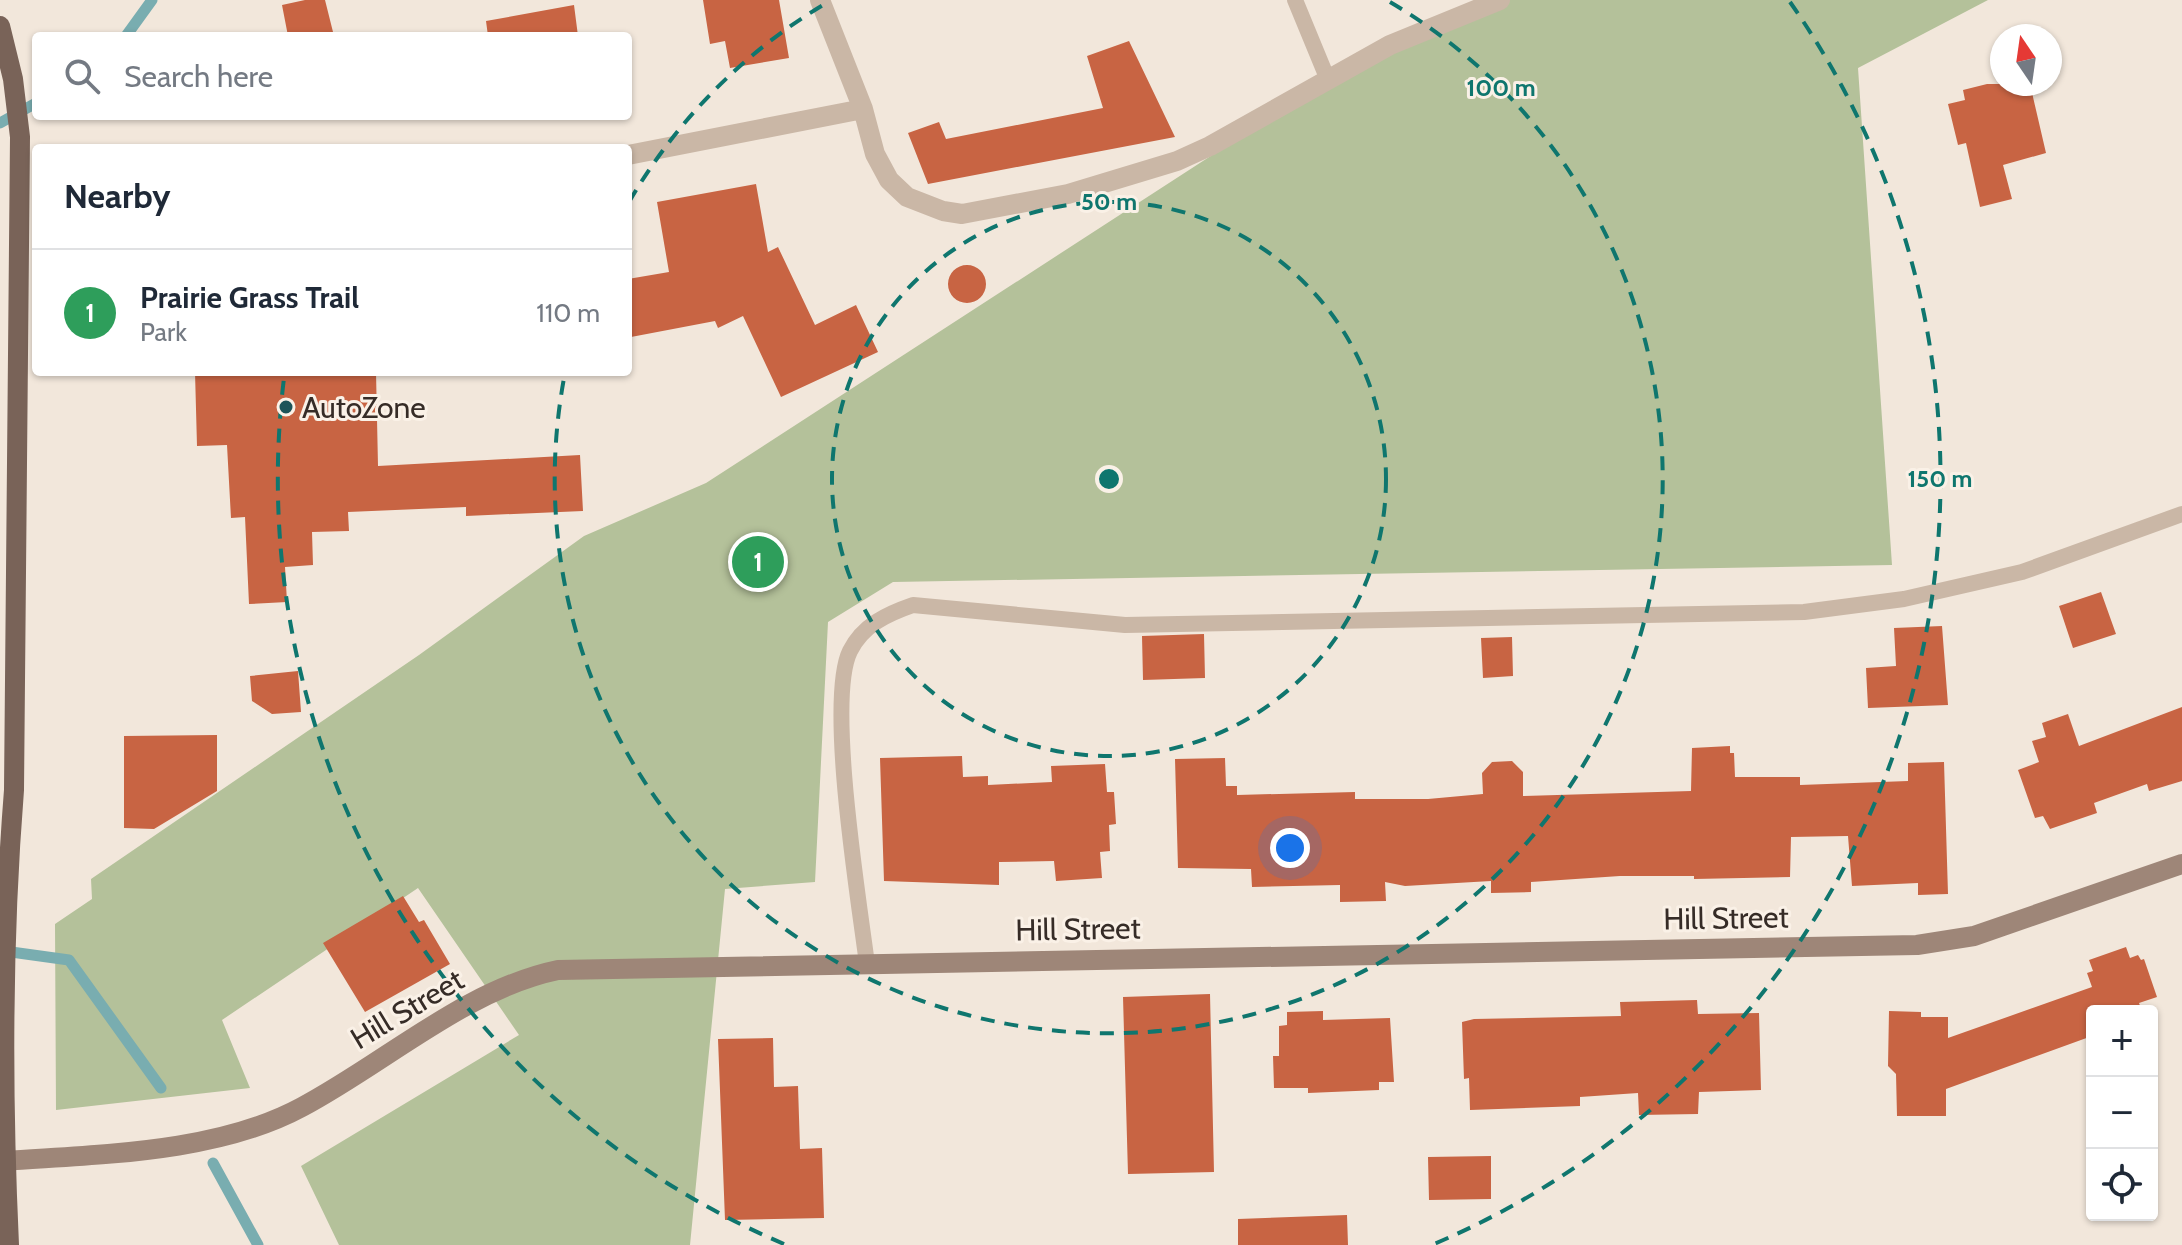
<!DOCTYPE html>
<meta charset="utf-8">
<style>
body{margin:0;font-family:Cabin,sans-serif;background:#f2f2f3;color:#1f2937}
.controls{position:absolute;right:24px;bottom:24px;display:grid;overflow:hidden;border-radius:8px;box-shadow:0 2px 6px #0004}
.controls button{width:72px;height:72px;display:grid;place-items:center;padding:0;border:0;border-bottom:2px solid #e0e1e3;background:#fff;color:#1f2937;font:40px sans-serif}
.compass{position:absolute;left:1990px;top:24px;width:72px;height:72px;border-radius:50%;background:#fff;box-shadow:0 2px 6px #0004;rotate:347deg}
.you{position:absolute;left:1290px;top:848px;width:28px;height:28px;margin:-20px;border:6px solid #fff;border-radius:50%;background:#1a73e8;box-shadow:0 0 0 12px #1a73e833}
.badge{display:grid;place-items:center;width:52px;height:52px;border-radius:50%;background:#2563eb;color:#fff;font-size:26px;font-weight:700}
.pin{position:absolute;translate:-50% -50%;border:4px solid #fff;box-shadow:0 2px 8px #0006}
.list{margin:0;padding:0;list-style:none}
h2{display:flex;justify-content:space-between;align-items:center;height:104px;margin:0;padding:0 32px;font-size:34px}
h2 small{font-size:26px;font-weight:400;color:#747a83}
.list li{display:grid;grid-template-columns:52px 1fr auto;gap:24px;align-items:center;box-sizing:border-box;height:128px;padding:0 32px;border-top:2px solid #e0e1e3}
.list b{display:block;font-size:30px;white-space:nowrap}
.list p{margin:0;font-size:26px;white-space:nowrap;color:#747a83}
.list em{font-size:26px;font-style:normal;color:#747a83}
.icon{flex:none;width:44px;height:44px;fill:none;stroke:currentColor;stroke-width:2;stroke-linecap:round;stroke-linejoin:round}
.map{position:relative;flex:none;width:2182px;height:1245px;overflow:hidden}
.search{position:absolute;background:#fff;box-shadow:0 2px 6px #0004;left:32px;top:32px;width:600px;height:88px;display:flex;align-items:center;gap:20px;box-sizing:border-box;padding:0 28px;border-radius:8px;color:#747a83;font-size:30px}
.panel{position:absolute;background:#fff;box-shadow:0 2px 6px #0004;left:32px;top:144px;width:600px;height:232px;border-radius:8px}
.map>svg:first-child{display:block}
.green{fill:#b4c19a}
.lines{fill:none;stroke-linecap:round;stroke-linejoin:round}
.stream{stroke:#79adb0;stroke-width:11}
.building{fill:#c86443}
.lane{stroke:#cab7a6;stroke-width:16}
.street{stroke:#cab7a6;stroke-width:20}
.secondary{stroke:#9e8678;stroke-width:20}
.primary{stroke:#796358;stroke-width:20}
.ring{fill:none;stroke:#0f766e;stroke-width:4;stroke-dasharray:14 10}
.poi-dot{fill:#1c5459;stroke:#faf1e7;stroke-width:3}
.labels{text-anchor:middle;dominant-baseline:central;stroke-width:6;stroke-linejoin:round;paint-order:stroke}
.poi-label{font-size:30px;fill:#362c27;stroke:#faf1e7;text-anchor:start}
.street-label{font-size:30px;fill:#362c27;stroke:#faf1e7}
.centre{fill:#0f766e;stroke:#faf1e7;stroke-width:4}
.ring-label{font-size:24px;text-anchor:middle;font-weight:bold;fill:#0f766e;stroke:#faf1e7;stroke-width:6;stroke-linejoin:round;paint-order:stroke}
</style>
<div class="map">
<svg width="2182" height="1245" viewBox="0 0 2182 1245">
<rect width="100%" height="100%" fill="#f2e7db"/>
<path class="green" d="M 1492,0 L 1988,0 L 1858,68 L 1892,565 L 893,582 L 828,622 L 815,882 L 725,889 L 690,1245 L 339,1245 L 301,1166 L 519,1035 L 418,888 L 222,1020 L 250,1088 L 56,1110 L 55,924 L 92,899 L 91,879 L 419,655 L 584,536 L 706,483 L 1328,80 Z"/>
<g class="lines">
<path class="stream" d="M 126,36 L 152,0
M 0,123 L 36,103
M 4,951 L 69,960 L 161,1088
M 213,1163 L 258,1245"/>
</g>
<path class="building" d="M 305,0 L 325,0 L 334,36 L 288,36 L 282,5 Z
M 703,0 L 779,0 L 789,58 L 730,68 L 725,41 L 710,44 Z
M 574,5 L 578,36 L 488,36 L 486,21 Z
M 1129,41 L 1175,137 L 928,184 L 908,133 L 939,122 L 946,139 L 1103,108 L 1087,56 Z
M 1987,84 L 2030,84 L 2046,153 L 2003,165 L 2012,199 L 1980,207 L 1966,143 L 1958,145 L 1948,104 L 1965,100 L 1963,90 Z
M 756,184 L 768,252 L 778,247 L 815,325 L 856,305 L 878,352 L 781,397 L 743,316 L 718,328 L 715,321 L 631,337 L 628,319 L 628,279 L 669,272 L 657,202 Z
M948 284a19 19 0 1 1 38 0a19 19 0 1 1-38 0Z
M 195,372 L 376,372 L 378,466 L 580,455 L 583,511 L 466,516 L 466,507 L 348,512 L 349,531 L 312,532 L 313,565 L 285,567 L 287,602 L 249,604 L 245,517 L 231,518 L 227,445 L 197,446 Z
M 2101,592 L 2116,634 L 2073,648 L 2059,606 Z
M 1942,626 L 1948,705 L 1868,708 L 1866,668 L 1896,666 L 1894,628 Z
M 1204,634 L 1205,678 L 1143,680 L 1142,636 Z
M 1512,637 L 1513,676 L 1483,678 L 1481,638 Z
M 298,671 L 301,712 L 272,714 L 252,701 L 250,676 Z
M 2182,707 L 2182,781 L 2149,791 L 2147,784 L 2094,803 L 2097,813 L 2050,829 L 2043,816 L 2035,818 L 2018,770 L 2039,762 L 2032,741 L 2046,737 L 2042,723 L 2068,714 L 2079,746 Z
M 217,735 L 217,791 L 154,829 L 124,828 L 124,736 Z
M 1730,746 L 1730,753 L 1734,753 L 1735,777 L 1800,777 L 1800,785 L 1908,781 L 1908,763 L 1944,762 L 1948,894 L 1918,895 L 1918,883 L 1852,886 L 1848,836 L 1791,837 L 1790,877 L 1694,879 L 1694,876 L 1620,876 L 1531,882 L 1531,892 L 1491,893 L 1491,881 L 1405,886 L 1385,882 L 1386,901 L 1340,902 L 1340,885 L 1252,887 L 1251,869 L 1178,868 L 1175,759 L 1225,758 L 1226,786 L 1237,786 L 1237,795 L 1355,792 L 1355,799 L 1428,799 L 1483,794 L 1482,773 L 1492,762 L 1512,761 L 1523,772 L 1523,796 L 1691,791 L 1692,748 Z
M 962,756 L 963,777 L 988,776 L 988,785 L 1052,782 L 1051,766 L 1105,764 L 1107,792 L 1114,792 L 1116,824 L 1109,825 L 1110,851 L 1100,852 L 1102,878 L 1056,881 L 1054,861 L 999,862 L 999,885 L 884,881 L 880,758 Z
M 403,896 L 419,922 L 424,920 L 450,964 L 365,1012 L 323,943 Z
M 2126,947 L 2130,958 L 2138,955 L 2141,960 L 2144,959 L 2157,997 L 2139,1003 L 2142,1011 L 2092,1011 L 2092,1036 L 1946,1089 L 1946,1116 L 1897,1116 L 1896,1074 L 1888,1066 L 1889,1011 L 1921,1012 L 1921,1017 L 1948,1017 L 1948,1038 L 2092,987 L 2087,973 L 2093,971 L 2089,960 Z
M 1210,994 L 1214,1172 L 1128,1174 L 1123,997 Z
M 1697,1000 L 1698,1014 L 1759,1013 L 1761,1090 L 1699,1092 L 1698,1114 L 1639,1115 L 1638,1093 L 1580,1097 L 1580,1106 L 1470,1110 L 1469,1078 L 1464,1079 L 1462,1022 L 1474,1019 L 1621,1016 L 1620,1002 Z
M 1323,1011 L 1323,1020 L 1390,1018 L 1394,1082 L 1379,1082 L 1379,1090 L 1308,1093 L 1308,1088 L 1274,1088 L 1273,1056 L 1279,1056 L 1279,1026 L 1287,1025 L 1287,1012 Z
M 773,1038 L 774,1087 L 798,1086 L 800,1149 L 822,1148 L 824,1218 L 725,1220 L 718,1039 Z
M 1491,1156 L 1491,1199 L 1429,1200 L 1428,1157 Z
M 1347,1215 L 1348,1245 L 1238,1245 L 1238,1219 Z"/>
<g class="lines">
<path class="lane" d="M 1295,0 L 1328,80
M 867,964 C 859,901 826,700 850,651 C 863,625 887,614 913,605 L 1125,625 L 1804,612 L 1904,599 L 2022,572 L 2182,514"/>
<path class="street" d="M 820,0 L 863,109 L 875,154 L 889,180 L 907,197 L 943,211 L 962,214 L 1068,194 L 1177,161 L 1210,146 L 1390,45 L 1500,0
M 628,155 L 863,109"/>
<path class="secondary" d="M 5,1161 C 101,1154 217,1153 302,1107 C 385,1063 466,989 558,970 L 1917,945 L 1974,936 L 2182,864"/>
<path class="primary" d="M 0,26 L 13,79 L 20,137 L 14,790 C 2,941 2,1094 9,1245"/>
</g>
<g class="ring">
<circle cx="1109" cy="479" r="277"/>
<path d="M629 202A554 554 0 0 1 828 2M1390 2A554 554 0 1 1 565 373"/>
<path d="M784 1244A831 831 0 0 1 284 378M1790 2A831 831 0 0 1 1434 1244"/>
</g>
<circle class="poi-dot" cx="286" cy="407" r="8"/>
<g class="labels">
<g class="poi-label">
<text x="302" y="407">AutoZone</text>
</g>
<g class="street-label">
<text transform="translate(1726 918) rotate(-1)">Hill Street</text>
<text transform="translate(1078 929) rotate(-1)">Hill Street</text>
<text transform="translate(407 1009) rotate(-31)">Hill Street</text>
</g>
</g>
<circle cx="1109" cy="479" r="12" class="centre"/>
<g class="ring-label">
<text x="1501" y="96">100 m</text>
<text x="1109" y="210">50 m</text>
<text x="1940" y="487">150 m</text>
</g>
</svg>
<div class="controls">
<button>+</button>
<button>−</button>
<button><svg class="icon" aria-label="locate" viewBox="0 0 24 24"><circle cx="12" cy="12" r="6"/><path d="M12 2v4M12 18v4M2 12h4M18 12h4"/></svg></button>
</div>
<svg class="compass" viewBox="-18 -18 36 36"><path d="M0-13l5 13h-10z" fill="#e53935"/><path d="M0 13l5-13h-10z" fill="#747a83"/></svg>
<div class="you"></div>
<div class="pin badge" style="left:758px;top:562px;background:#2e9e5b">1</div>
<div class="search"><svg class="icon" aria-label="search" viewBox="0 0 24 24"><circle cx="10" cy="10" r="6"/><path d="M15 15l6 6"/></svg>Search here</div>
<section class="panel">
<h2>Nearby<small></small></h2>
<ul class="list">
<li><span class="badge" style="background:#2e9e5b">1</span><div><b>Prairie Grass Trail</b><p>Park</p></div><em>110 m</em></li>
</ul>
</section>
</div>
